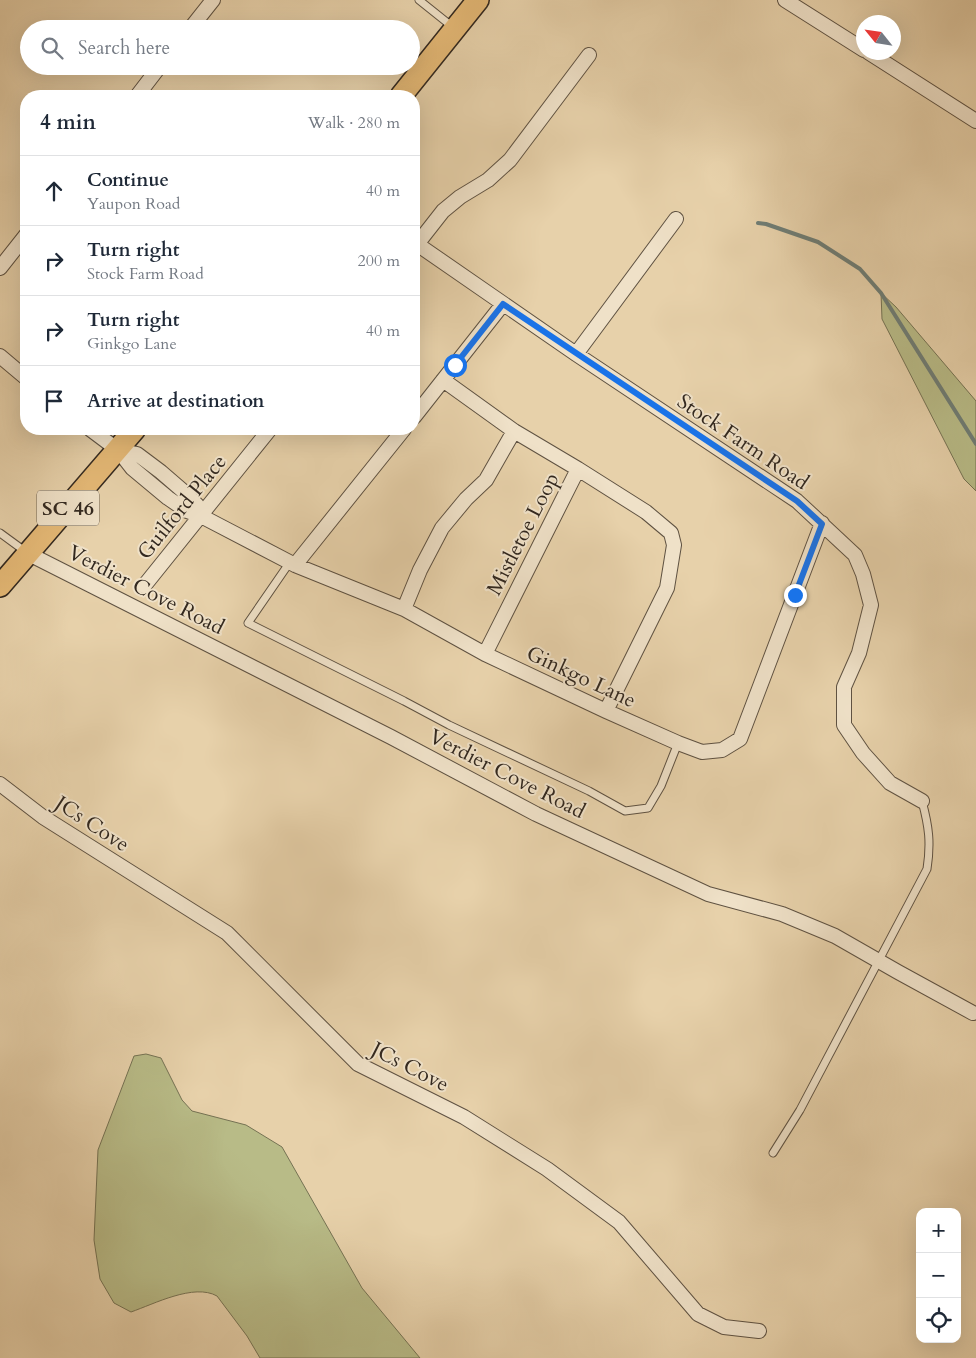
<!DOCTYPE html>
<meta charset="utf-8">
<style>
body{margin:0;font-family:Cardo,serif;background:#f6f6f7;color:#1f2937}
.controls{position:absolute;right:15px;bottom:15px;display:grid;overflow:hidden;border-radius:10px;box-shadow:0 5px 20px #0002}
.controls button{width:45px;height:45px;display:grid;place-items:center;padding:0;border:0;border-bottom:1px solid #e0e1e3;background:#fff;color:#1f2937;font:25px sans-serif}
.compass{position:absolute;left:856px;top:15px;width:45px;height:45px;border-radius:50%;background:#fff;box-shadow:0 5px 20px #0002;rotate:300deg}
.stop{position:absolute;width:15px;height:15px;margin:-11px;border:4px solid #1a73e8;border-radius:50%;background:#fff}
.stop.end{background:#1a73e8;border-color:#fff;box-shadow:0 1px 5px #0008}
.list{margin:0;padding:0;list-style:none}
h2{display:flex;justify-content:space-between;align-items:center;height:65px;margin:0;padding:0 20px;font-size:21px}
h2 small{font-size:16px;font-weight:400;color:#747a83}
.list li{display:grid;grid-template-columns:32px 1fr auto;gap:15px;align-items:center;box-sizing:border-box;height:70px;padding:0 20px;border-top:1px solid #e0e1e3}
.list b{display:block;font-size:19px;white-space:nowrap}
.list p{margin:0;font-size:16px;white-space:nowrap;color:#747a83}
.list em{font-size:16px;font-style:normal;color:#747a83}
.icon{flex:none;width:28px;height:28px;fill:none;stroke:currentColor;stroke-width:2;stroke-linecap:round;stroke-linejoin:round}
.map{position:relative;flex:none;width:976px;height:1358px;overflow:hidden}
.search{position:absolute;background:#fff;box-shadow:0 5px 20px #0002;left:20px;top:20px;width:400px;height:55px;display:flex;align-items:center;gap:12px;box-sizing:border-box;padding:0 18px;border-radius:28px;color:#747a83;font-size:19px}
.panel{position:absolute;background:#fff;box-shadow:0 5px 20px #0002;left:20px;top:90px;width:400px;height:345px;border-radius:20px}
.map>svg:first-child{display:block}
.green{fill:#b8bb87;stroke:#757253}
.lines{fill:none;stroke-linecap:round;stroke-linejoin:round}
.stream{stroke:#6f7d75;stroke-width:4}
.lane-casing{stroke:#5f5242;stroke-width:9}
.street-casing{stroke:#5f5242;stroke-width:16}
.primary-casing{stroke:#32281f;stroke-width:24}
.lane{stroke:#efe1c8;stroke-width:7}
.street{stroke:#efe1c8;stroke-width:14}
.primary{stroke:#e4b875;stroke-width:21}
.route{stroke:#1a73e8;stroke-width:6}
.labels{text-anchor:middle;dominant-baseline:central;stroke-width:4;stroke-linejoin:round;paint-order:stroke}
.shield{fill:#efe1c8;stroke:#6b6052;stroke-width:1}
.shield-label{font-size:20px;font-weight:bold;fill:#32281f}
.street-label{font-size:21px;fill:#32281f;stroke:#efe1c8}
</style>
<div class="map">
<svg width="976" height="1358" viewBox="0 0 976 1358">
<rect width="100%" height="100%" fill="#e7d1aa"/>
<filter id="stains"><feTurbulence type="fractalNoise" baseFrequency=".004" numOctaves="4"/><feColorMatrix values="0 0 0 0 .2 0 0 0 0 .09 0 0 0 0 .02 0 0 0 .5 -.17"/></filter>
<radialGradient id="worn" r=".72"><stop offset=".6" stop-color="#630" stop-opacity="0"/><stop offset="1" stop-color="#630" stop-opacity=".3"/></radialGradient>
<path class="green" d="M 881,293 L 896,307 L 976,401 L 976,491 L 964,479 L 882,319 Z
M 146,1054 L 161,1058 L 182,1100 L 192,1111 L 246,1125 L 282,1147 L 362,1288 L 420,1358 L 260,1358 L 247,1336 L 217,1296 C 194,1283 154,1304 131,1312 L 114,1303 L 100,1279 L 94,1240 L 98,1150 L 134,1056 Z"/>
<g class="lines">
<path class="stream" d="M 758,223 L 766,224 L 818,242 L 860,269 L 881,293 L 976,444"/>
<defs>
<path id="lane" d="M 419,0 L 454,28
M 0,533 L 26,552
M 290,562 L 248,623 L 404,701 L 449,725 L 589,791 L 625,811 L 648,808 L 661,786 L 678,743
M 773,1153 L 800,1110 L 927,869 C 931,843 929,827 922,801"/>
<path id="street" d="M 785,0 L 864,50
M 190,29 L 213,0
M 868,52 L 976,121
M 137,96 L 160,66
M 414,242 L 576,354 L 797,501 L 855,555 L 863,574 L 871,605 L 859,653 L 844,687 L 844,725 L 863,753 L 890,783 L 922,801
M 414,248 L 443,211 L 460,197 L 488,180 L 510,160 L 589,55
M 0,268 L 26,235
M 576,354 L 676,219
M 0,356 L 26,378
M 443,380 L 514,431 L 578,469 L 485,654
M 414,417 L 503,304
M 90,429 L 118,450 L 132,468 L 168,498 L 187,511 L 201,516 L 197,505 L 183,491 L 161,472 L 137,454 L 118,450
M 578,469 L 646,512 L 671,533 L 674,545 L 667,588 L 606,711
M 201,516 L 295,565 L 404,609 L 485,654 L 606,711 L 678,743 L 702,752 L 722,750 L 740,739 L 822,523
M 29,554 L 391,737 L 536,814 L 708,894 L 782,914 L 835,936 L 898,972 L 973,1013
M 295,565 L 404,429
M 144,586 L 270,429
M 404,609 L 420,570 L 442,528 L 466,499 L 486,480 L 514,431
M 0,784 L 43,817 L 227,933 L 358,1064 L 464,1117 L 547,1169 L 619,1222 L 698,1314 L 724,1327 L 759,1331"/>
<path id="primary" d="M 401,96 L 478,0
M 0,586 L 135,429"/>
</defs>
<use href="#lane" class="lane-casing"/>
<use href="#street" class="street-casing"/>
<use href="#primary" class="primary-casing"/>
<use href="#lane" class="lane"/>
<use href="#street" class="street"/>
<use href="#primary" class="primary"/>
</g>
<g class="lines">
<path class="route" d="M 455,365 L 503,304 L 797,501 L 822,524 L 795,595"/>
</g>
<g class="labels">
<rect class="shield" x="37" y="490.5" width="62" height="35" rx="4"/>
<g class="shield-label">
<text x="68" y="508">SC 46</text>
</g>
<g class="street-label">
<text transform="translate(743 442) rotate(34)">Stock Farm Road</text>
<text transform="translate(182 507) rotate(-51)">Guilford Place</text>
<text transform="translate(523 534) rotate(-63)">Mistletoe Loop</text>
<text transform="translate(146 590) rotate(27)">Verdier Cove Road</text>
<text transform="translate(581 677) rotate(25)">Ginkgo Lane</text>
<text transform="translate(507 774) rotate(27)">Verdier Cove Road</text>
<text transform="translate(92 824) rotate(33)">JCs Cove</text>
<text transform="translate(410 1067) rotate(27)">JCs Cove</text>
</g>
</g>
<rect width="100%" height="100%" filter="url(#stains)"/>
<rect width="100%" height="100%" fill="url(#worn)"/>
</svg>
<div class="controls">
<button>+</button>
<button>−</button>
<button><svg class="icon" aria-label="locate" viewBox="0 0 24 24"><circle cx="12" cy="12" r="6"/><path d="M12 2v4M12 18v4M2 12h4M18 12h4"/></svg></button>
</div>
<svg class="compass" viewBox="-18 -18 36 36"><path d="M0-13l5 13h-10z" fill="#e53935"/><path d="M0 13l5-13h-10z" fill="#747a83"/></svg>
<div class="stop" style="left:455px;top:365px"></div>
<div class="stop end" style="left:795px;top:595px"></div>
<div class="search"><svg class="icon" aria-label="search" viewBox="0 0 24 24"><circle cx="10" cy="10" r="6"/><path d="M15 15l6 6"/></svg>Search here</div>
<section class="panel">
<h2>4 min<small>Walk · 280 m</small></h2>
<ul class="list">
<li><svg class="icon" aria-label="ahead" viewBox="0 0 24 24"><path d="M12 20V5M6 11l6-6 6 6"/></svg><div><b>Continue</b><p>Yaupon Road</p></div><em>40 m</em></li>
<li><svg class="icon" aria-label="right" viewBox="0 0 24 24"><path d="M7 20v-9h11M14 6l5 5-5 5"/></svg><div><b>Turn right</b><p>Stock Farm Road</p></div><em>200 m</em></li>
<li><svg class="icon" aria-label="right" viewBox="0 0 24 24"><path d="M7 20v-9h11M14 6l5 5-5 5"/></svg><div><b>Turn right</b><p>Ginkgo Lane</p></div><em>40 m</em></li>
<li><svg class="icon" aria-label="arrive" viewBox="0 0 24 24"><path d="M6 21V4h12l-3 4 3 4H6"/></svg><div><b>Arrive at destination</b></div></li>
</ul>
</section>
</div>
